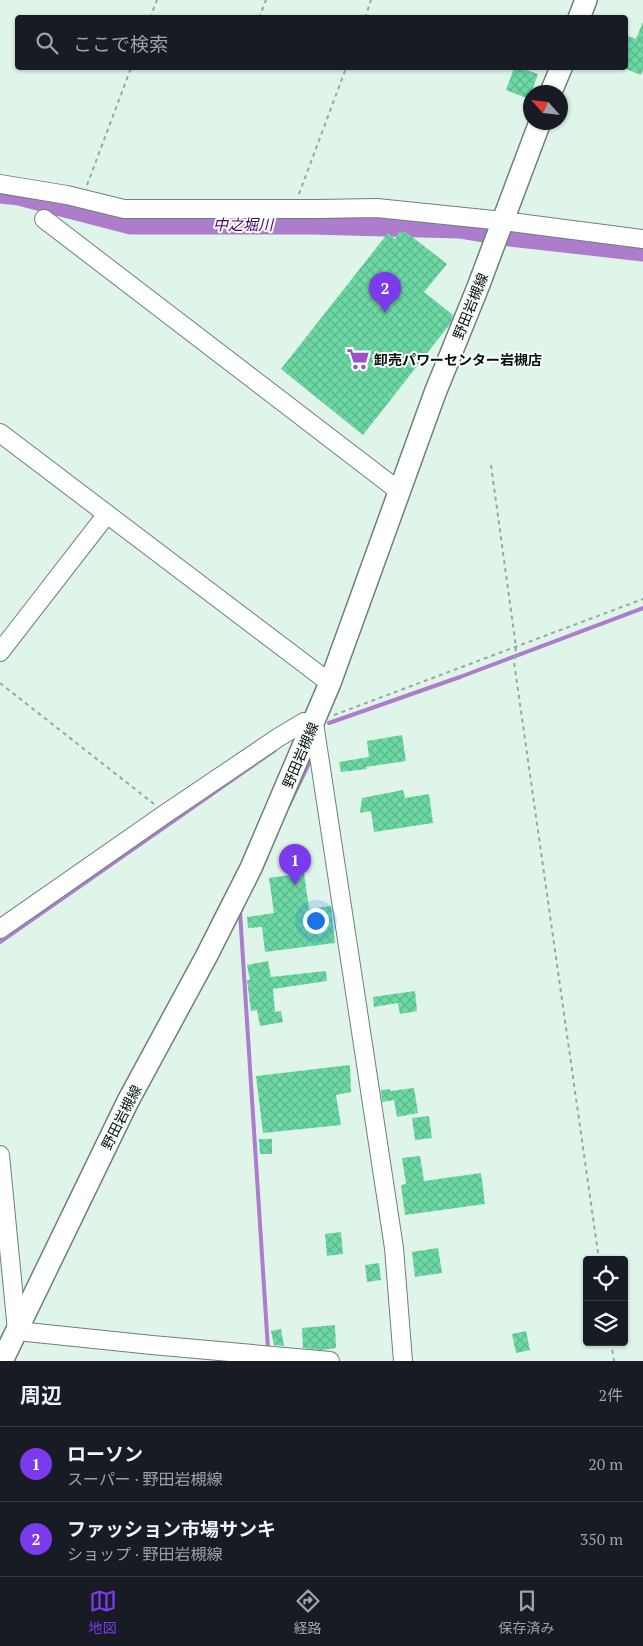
<!DOCTYPE html>
<html lang="ja">
<meta charset="utf-8">
<style>
body{margin:0;font-family:"PT Serif","Noto Sans JP",serif;background:#20242c;color:#f1f3f6}
.controls{position:absolute;right:15px;bottom:15px;display:grid;overflow:hidden;border-radius:5px;box-shadow:0 1px 4px #0004}
.controls button{width:45px;height:45px;display:grid;place-items:center;padding:0;border:0;border-bottom:1px solid #363941;background:#171b24;color:#f1f3f6;font:25px sans-serif}
.compass{position:absolute;left:523px;top:85px;width:45px;height:45px;border-radius:50%;background:#171b24;box-shadow:0 1px 4px #0004;rotate:297deg}
.you{position:absolute;left:315px;top:920px;width:18px;height:18px;margin:-12px;border:4px solid #fff;border-radius:50%;background:#1a73e8;box-shadow:0 0 0 8px #1a73e833}
.badge{display:grid;place-items:center;width:32px;height:32px;border-radius:50%;background:#7c3aed;color:#fff;font-size:16px;font-weight:700}
.pin{position:absolute;translate:-50% -41px;filter:drop-shadow(0 1px 2px #0008)}
.pin::after{content:'';position:absolute;top:26px;width:18px;height:15px;background:inherit;clip-path:polygon(0 0,100% 0,50% 100%)}
.list{margin:0;padding:0;list-style:none}
h2{display:flex;justify-content:space-between;align-items:center;height:65px;margin:0;padding:0 20px;font-size:21px}
h2 small{font-size:16px;font-weight:400;color:#9ea1a6}
.list li{display:grid;grid-template-columns:32px 1fr auto;gap:15px;align-items:center;box-sizing:border-box;height:75px;padding:0 20px;border-top:1px solid #363941}
.list b{display:block;font-size:19px;white-space:nowrap}
.list p{margin:0;font-size:16px;white-space:nowrap;color:#9ea1a6}
.list em{font-size:16px;font-style:normal;color:#9ea1a6}
.icon{flex:none;width:28px;height:28px;fill:none;stroke:currentColor;stroke-width:2;stroke-linecap:round;stroke-linejoin:round}
.map{position:relative;flex:none;width:643px;height:1361px;overflow:hidden}
.search{position:absolute;background:#171b24;box-shadow:0 1px 4px #0004;left:15px;right:15px;top:15px;height:55px;display:flex;align-items:center;gap:12px;box-sizing:border-box;padding:0 18px;border-radius:5px;color:#9ea1a6;font-size:19px}
.sheet{height:215px;background:#171b24}
nav{display:flex;justify-content:space-around;align-items:center;box-sizing:border-box;height:70px;border-top:1px solid #363941;background:#171b24;font-size:14px;color:#9ea1a6}
nav a{display:grid;justify-items:center;gap:2px}
nav .on{color:#7c3aed}
.map>svg:first-child{display:block}
.lines{fill:none;stroke-linecap:round;stroke-linejoin:round}
.stream{stroke:#ae7ccc;stroke-width:4}
.river{stroke:#ae7ccc;stroke-width:21}
.building{fill:url(#building-cross-hatch)}
.minor-casing{stroke:#6e8176;stroke-width:20}
.major-casing{stroke:#6e8176;stroke-width:24}
.path{stroke:#98a89f;stroke-width:2;stroke-dasharray:4 4;stroke-linecap:butt}
.minor{stroke:#fff;stroke-width:18}
.major{stroke:#fff;stroke-width:21}
.labels{text-anchor:middle;dominant-baseline:central;stroke-width:4;stroke-linejoin:round;paint-order:stroke}
.street-label{font-size:14px;fill:#090f0c;stroke:#f6fef9}
.poi-label{font-size:14px;font-weight:bold;fill:#090f0c;stroke:#f6fef9;text-anchor:start}
.water-label{font-size:15px;font-style:italic;fill:#4c0369;stroke:#f6fef9}
</style>
<div class="map">
<svg width="643" height="1361" viewBox="0 0 643 1361">
<defs>
<pattern id="building-cross-hatch" width="8" height="8" patternUnits="userSpaceOnUse" patternTransform="scale(1.25)"><rect width="8" height="8" fill="#6cd8a4"/><path d="M0 0l8 8M0 8l8-8" fill="none" stroke="#5cb88c"/></pattern>
</defs>
<rect width="100%" height="100%" fill="#e0f5e9"/>
<g class="lines">
<path class="stream" d="M 329,723 L 460,677 L 643,608
M 288,807 L 313,755
M 242,909 L 240,912 L 268,1349
M 0,942 L 275,750"/>
<path class="river" d="M 0,193 L 19,195 L 131,224 L 311,224 L 459,228 L 490,233
M 510,236 L 643,251"/>
</g>
<path class="building" d="M 643,22 L 643,70 L 641,75 L 626,69 L 626,35 L 636,39 Z
M 514,68 L 520,68 L 538,74 L 529,99 L 506,90 Z
M 400,231 L 406,232 L 447,264 L 424,292 L 453,315 L 450,324 L 363,435 L 281,369 L 388,233 L 395,239 Z
M 402,735 L 406,761 L 366,767 L 367,769 L 341,772 L 339,762 L 369,757 L 367,741 Z
M 403,790 L 405,798 L 429,794 L 433,823 L 374,832 L 371,811 L 360,813 L 362,798 Z
M 304,873 L 309,909 L 331,906 L 335,943 L 265,952 L 262,927 L 248,928 L 247,917 L 274,913 L 269,878 Z
M 268,961 L 271,977 L 326,971 L 327,981 L 273,989 L 275,1012 L 281,1011 L 283,1022 L 260,1026 L 257,1010 L 251,1011 L 247,980 L 250,980 L 247,965 Z
M 415,991 L 417,1011 L 400,1014 L 398,1003 L 374,1007 L 373,997 Z
M 350,1065 L 351,1092 L 336,1095 L 341,1125 L 263,1133 L 256,1076 Z
M 414,1088 L 418,1113 L 397,1117 L 394,1100 L 382,1102 L 381,1090 L 390,1089 L 390,1091 Z
M 429,1116 L 432,1138 L 415,1140 L 412,1118 Z
M 259,1139 L 272,1139 L 272,1154 L 260,1154 Z
M 420,1156 L 424,1181 L 481,1173 L 485,1204 L 405,1215 L 401,1185 L 406,1184 L 402,1158 Z
M 341,1232 L 343,1254 L 327,1256 L 325,1234 Z
M 438,1248 L 442,1273 L 415,1277 L 412,1252 Z
M 379,1263 L 381,1280 L 367,1282 L 365,1265 Z
M 335,1325 L 336,1348 L 322,1350 L 303,1348 L 302,1328 Z
M 281,1329 L 284,1346 L 274,1345 L 271,1331 Z
M 526,1331 L 530,1350 L 516,1353 L 512,1334 Z"/>
<g class="lines">
<defs>
<path id="minor" d="M 0,184 L 67,195 L 124,209 L 316,209 L 377,208 L 503,221 L 643,239
M 44,219 L 399,491
M 0,433 L 330,683
M 0,652 L 107,514
M 0,929 L 165,814 L 279,737 L 304,722 L 314,723 L 394,1248 L 403,1361
M 0,1155 L 17,1331 L 152,1345 L 330,1361"/>
<path id="major" d="M 579,18 L 586,0
M 551,92 L 561,68
M 2,1361 L 128,1101 L 206,957 L 251,868 L 330,683 L 435,393 L 478,287 L 540,122"/>
</defs>
<use href="#minor" class="minor-casing"/>
<use href="#major" class="major-casing"/>
<path class="path" d="M 150,18 L 157,0
M 259,18 L 266,0
M 365,18 L 371,0
M 87,185 L 131,68
M 299,194 L 346,68
M 491,465 L 516,647 L 514,662 L 599,1260
M 0,683 L 154,804
M 334,715 L 643,599
M 611,1342 L 614,1361"/>
<use href="#minor" class="minor"/>
<use href="#major" class="major"/>
</g>
<defs>
<symbol id="supermarket-bare" viewBox="-9 -9 18 18"><path d="M-6-5.5h2.5l.6 2H6L4.5 2H-2.5L-4.4-4H-6ZM-1.5 3.2a1.3 1.3 0 1 0 .1 0ZM3 3.2a1.3 1.3 0 1 0 .1 0Z" fill="#9c51c4" stroke="#f6fef9" stroke-width="2.5" paint-order="stroke"/></symbol>
</defs>
<g fill-rule="evenodd">
<use href="#supermarket-bare" x="342" y="343" width="32" height="32"/>
</g>
<g class="labels">
<g class="street-label">
<text transform="translate(470 306) rotate(-68)">野田岩槻線</text>
<text transform="translate(300 755) rotate(-67)">野田岩槻線</text>
<text transform="translate(121 1117) rotate(-63)">野田岩槻線</text>
</g>
<g class="poi-label">
<text x="374" y="359">卸売パワーセンター岩槻店</text>
</g>
<g class="water-label">
<text x="243" y="224">中之堀川</text>
</g>
</g>
</svg>
<div class="controls">
<button><svg class="icon" aria-label="locate" viewBox="0 0 24 24"><circle cx="12" cy="12" r="6"/><path d="M12 2v4M12 18v4M2 12h4M18 12h4"/></svg></button>
<button><svg class="icon" aria-label="layers" viewBox="0 0 24 24"><path d="M12 4l9 5-9 5-9-5zM3 14l9 5 9-5"/></svg></button>
</div>
<svg class="compass" viewBox="-18 -18 36 36"><path d="M0-13l5 13h-10z" fill="#e53935"/><path d="M0 13l5-13h-10z" fill="#9ea1a6"/></svg>
<div class="you"></div>
<div class="pin badge" style="left:295px;top:885px">1</div>
<div class="pin badge" style="left:385px;top:313px">2</div>
<div class="search"><svg class="icon" aria-label="search" viewBox="0 0 24 24"><circle cx="10" cy="10" r="6"/><path d="M15 15l6 6"/></svg>ここで検索</div>
</div>
<section class="sheet">
<h2>周辺<small>2件</small></h2>
<ul class="list">
<li><span class="badge">1</span><div><b>ローソン</b><p>スーパー · 野田岩槻線</p></div><em>20 m</em></li>
<li><span class="badge">2</span><div><b>ファッション市場サンキ</b><p>ショップ · 野田岩槻線</p></div><em>350 m</em></li>
</ul>
</section>
<nav>
<a class="on"><svg class="icon" aria-label="map" viewBox="0 0 24 24"><path d="M3 6l6-2 6 2 6-2v14l-6 2-6-2-6 2zM9 4v14M15 6v14"/></svg>地図</a>
<a><svg class="icon" aria-label="directions" viewBox="0 0 24 24"><path d="M12 3l9 9-9 9-9-9zM9 14v-3h6M13 9l2 2-2 2"/></svg>経路</a>
<a><svg class="icon" aria-label="saved" viewBox="0 0 24 24"><path d="M7 4h10v16l-5-4-5 4z"/></svg>保存済み</a>
</nav>
